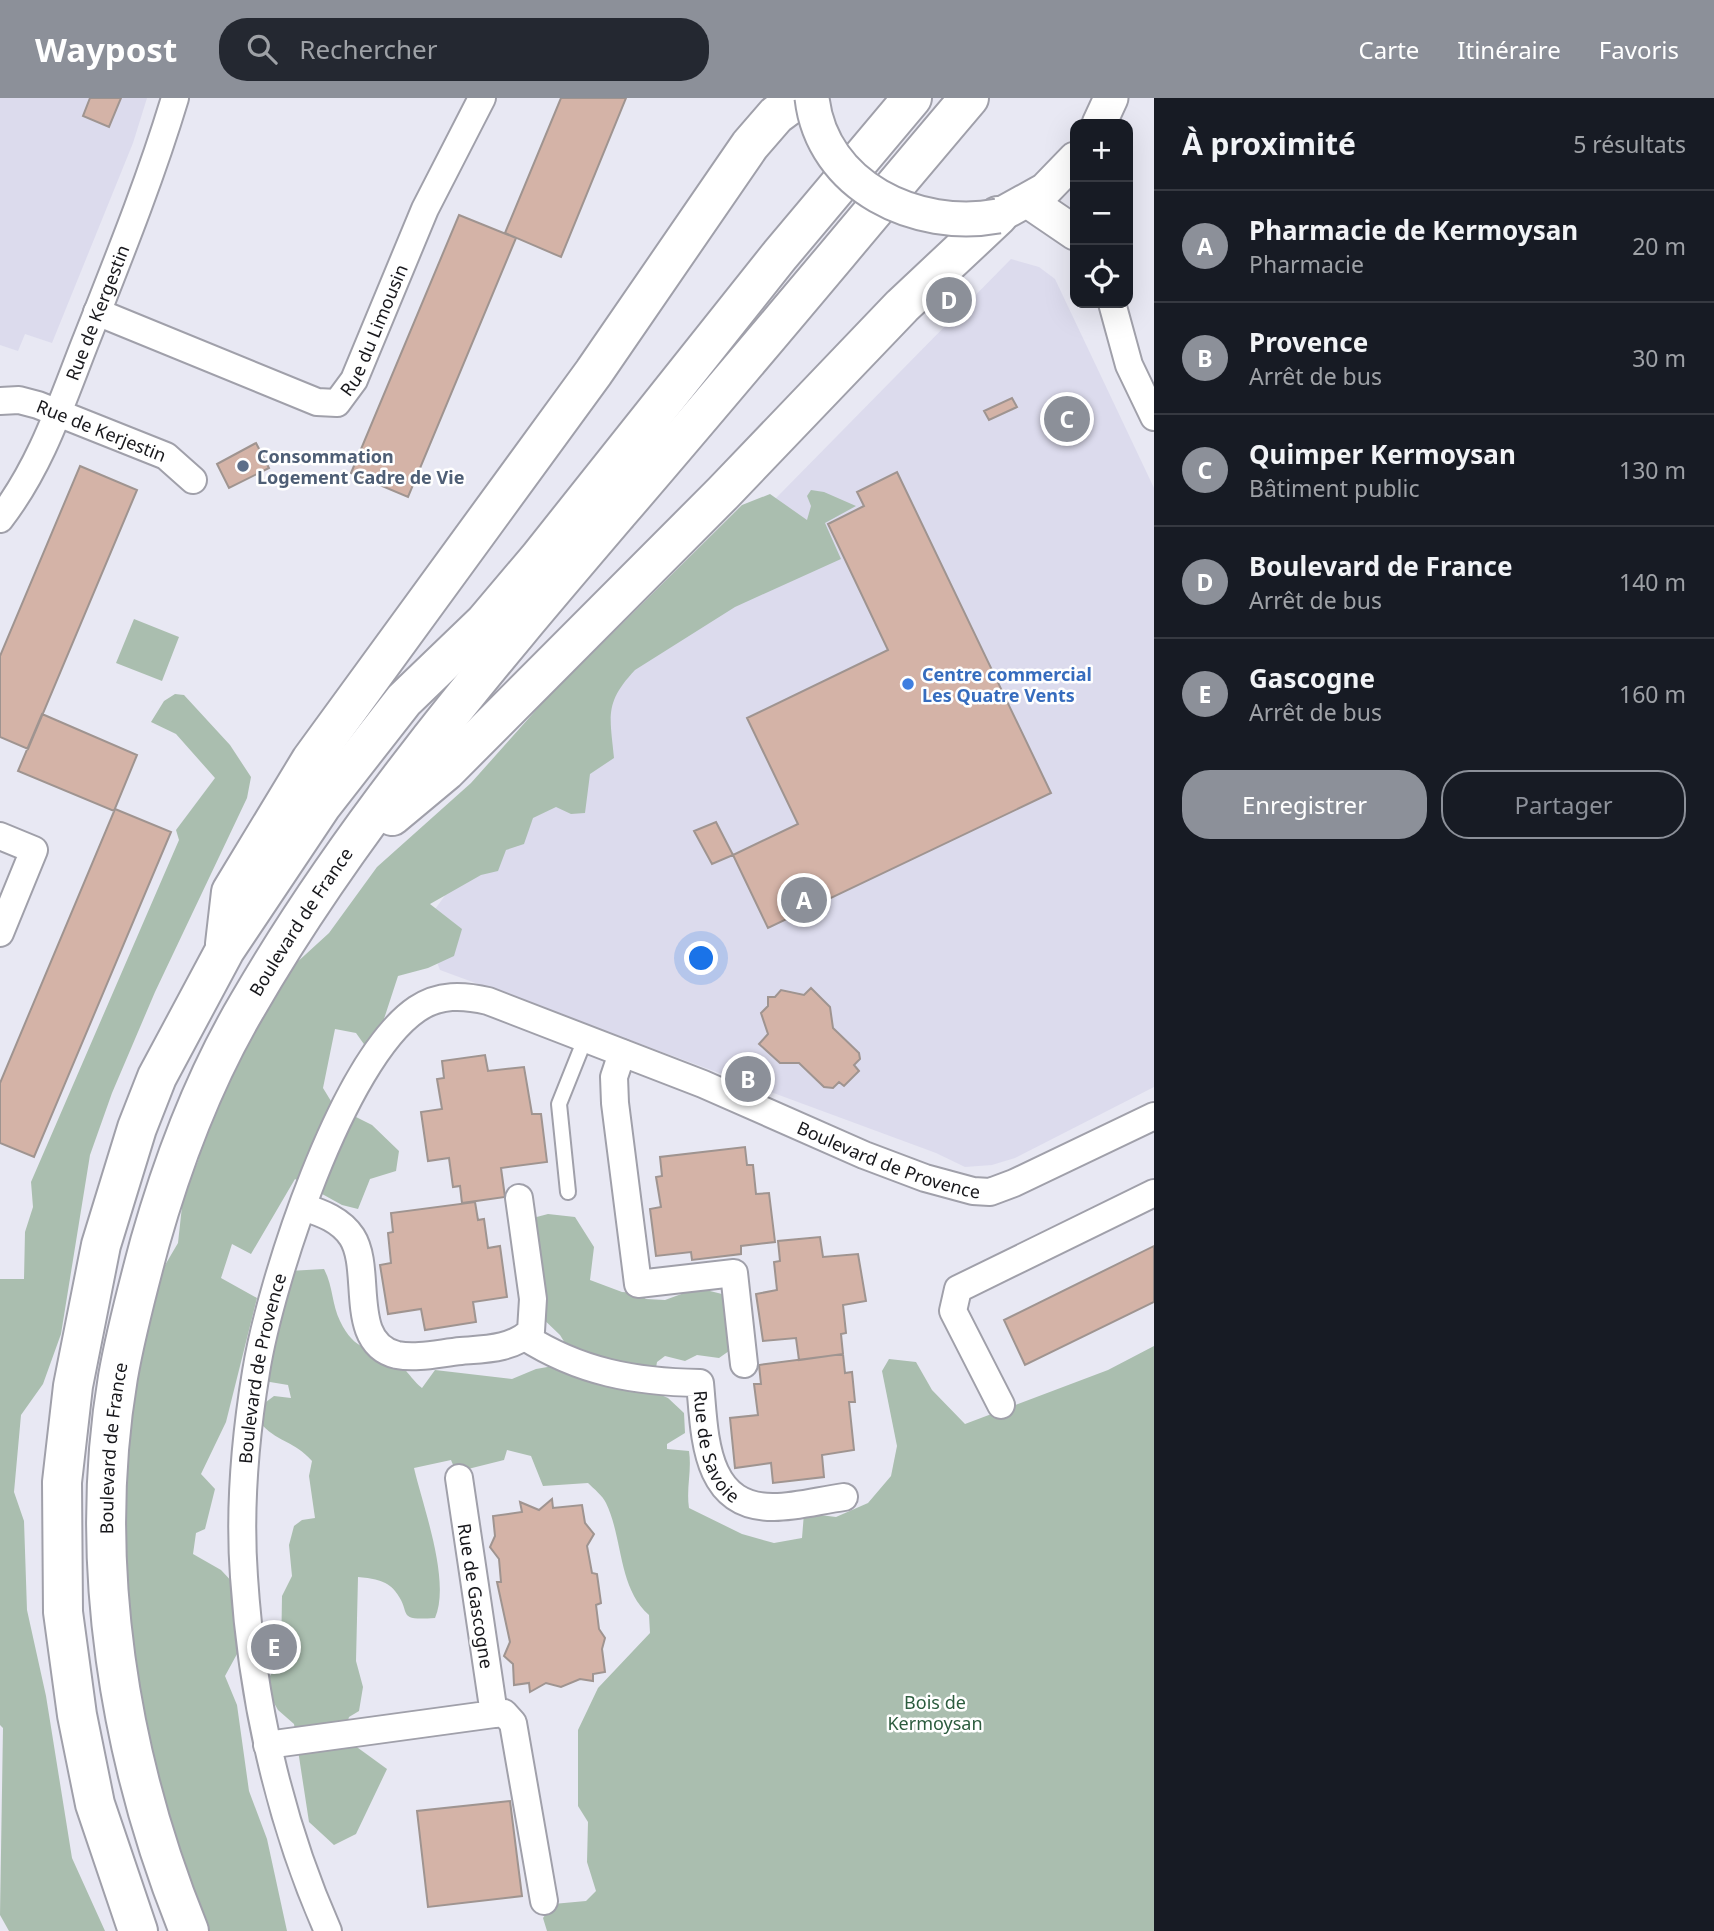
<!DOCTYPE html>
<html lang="fr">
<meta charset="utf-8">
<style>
body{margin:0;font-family:"Noto Sans",sans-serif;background:#242831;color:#f1f3f6}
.controls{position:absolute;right:21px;top:21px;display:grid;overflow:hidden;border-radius:14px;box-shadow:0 7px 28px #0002}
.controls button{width:63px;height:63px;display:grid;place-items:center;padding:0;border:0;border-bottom:2px solid #363941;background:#171b24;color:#f1f3f6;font:35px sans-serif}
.you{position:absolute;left:702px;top:861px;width:24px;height:24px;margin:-18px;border:5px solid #fff;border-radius:50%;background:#1a73e8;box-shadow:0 0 0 10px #1a73e833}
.badge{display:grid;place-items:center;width:46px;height:46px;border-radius:50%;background:#8c9099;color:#fff;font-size:23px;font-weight:700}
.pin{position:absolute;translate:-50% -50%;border:4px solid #fff;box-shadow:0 2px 7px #0006}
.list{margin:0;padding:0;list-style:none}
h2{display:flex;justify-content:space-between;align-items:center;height:91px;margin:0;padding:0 28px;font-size:30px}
h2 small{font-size:23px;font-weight:400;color:#9ea1a6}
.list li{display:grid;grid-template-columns:46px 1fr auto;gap:21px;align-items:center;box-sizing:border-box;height:112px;padding:0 28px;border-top:2px solid #363941}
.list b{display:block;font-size:26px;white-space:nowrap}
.list p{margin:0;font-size:23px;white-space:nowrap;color:#9ea1a6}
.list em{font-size:23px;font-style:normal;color:#9ea1a6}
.actions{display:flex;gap:14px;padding:21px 28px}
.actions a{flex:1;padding:16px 0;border:2px solid #8c9099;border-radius:28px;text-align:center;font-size:24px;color:#8c9099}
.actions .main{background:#8c9099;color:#fff}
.icon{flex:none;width:38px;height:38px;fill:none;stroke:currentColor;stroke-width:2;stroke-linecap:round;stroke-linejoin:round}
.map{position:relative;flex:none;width:1154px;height:1833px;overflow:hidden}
header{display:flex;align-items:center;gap:42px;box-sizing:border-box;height:98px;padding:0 35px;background:#8c9099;color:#fff}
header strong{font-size:33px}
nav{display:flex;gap:38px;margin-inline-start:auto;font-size:24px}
.search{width:490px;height:63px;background:#242831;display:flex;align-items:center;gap:18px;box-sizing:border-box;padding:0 24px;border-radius:28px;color:#9ea1a6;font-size:26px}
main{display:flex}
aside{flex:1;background:#171b24}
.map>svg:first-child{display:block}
.built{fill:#dcdbed}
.green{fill:#aabeaf}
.building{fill:#d4b3a7;stroke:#9f9490;stroke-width:2}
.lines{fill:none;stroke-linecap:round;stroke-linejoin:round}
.service-casing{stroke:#a0a0aa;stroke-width:18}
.minor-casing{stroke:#a0a0aa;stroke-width:30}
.tertiary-casing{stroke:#a0a0aa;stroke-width:37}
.primary-casing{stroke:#a0a0aa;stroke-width:42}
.service{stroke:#fff;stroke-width:14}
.minor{stroke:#fff;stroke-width:26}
.tertiary{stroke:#fff;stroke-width:33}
.primary{stroke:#fff;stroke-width:38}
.tertiary-bridge-casing{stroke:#a0a0aa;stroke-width:37;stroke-linecap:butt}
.tertiary-bridge{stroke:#fff;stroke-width:33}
.service-dot{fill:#5c6f8a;stroke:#fff;stroke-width:2.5}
.shop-dot{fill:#3f7fe0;stroke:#fff;stroke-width:2.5}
.labels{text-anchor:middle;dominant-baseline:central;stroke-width:5;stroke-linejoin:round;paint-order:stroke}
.street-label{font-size:18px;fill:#17171b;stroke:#fff}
.service-label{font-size:18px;font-weight:bold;fill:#4e5e75;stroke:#fff;text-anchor:start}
.shop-label{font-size:18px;font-weight:bold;fill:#366cbe;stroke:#fff;text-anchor:start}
.park-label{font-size:18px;fill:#2c5c3e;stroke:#fff}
</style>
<header>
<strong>Waypost</strong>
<div class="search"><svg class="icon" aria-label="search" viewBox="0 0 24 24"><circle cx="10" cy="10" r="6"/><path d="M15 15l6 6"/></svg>Rechercher</div>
<nav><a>Carte</a><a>Itinéraire</a><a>Favoris</a></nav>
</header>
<main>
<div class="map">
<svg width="1154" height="1833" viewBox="0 0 1154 1833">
<rect width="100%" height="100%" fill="#e8e8f3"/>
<path class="built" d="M 0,0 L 147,0 L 133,45 L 52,245 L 25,236 L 18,253 L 0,247 Z
M 1011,161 L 1039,169 L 1055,181 L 1154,390 L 1154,989 L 1015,1060 L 992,1067 L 965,1069 L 936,1055 L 440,872 L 423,828 L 607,572 Z"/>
<path class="green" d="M 811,392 L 824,394 L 856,408 L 825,425 L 841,461 L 735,509 L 635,572 C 604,605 610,618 614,660 L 590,676 L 585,715 L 571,716 L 556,709 L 533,720 L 524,746 L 506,752 L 498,773 L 481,777 L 430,806 L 462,831 L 454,858 L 428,870 L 398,878 L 383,924 L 383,937 L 366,949 L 356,935 L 335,931 L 323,990 L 334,1008 L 372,1027 L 399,1053 L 396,1073 L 370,1081 L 358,1111 L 342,1107 L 295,1081 L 251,1156 L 232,1146 L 221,1180 L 257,1200 L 226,1324 L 201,1376 L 215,1391 L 205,1431 L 196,1435 L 193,1456 L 221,1472 L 236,1488 L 243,1545 L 225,1578 L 237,1607 L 249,1693 L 267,1741 L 287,1833 L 201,1833 L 170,1735 L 136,1580 L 122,1469 L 130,1304 L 161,1174 L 178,1145 L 183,1099 L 198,1063 L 207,1028 L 282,878 L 329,835 L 377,769 L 471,685 L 545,602 L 742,407 L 770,396 L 807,422 L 811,408 L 807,398 Z
M 134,521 L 179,539 L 162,583 L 116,565 Z
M 175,596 L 184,597 L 230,647 L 251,679 L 247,700 L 155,894 L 112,995 L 90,1057 L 61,1236 L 43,1286 L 21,1317 L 14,1394 L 24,1423 L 27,1512 L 46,1598 L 72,1760 L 105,1833 L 9,1833 L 0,1817 L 3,1630 L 0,1627 L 0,1181 L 24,1181 L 25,1134 L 33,1109 L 31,1084 L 179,742 L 176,732 L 215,680 L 176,636 L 151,624 L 164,603 Z
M 548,1116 L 575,1119 L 594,1149 L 590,1182 L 622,1194 L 637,1195 L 646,1201 L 665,1202 L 698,1190 L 722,1196 L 729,1253 L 719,1260 L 697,1257 L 685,1263 L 665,1258 L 657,1264 L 652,1293 L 668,1300 L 684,1315 L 685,1335 L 667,1346 L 667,1351 L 689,1353 C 692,1373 686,1390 689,1410 L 742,1436 L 774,1445 L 802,1440 L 804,1415 L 836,1419 L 868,1405 L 891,1378 L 897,1348 L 882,1273 L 889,1261 L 916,1264 L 932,1292 L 965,1326 L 1108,1272 L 1154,1248 L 1154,1833 L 547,1833 L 543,1820 L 553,1806 L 586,1803 L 596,1793 L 587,1764 L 588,1724 L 578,1708 L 578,1632 L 598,1590 L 650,1535 L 649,1517 C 618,1490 623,1440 606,1405 C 603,1398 594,1391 588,1385 L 543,1388 L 531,1358 L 507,1352 L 504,1362 L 456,1374 L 451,1362 L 414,1370 C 423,1409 451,1483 435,1520 C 394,1523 413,1515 395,1493 C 387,1482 370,1480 358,1479 L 356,1563 L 363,1589 L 359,1613 L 349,1619 L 343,1639 L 387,1671 L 356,1736 L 334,1747 L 309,1724 L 294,1626 L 278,1612 L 270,1598 L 268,1581 L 281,1561 L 282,1498 L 292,1478 L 289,1447 L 294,1428 L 302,1422 L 315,1420 L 309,1378 L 312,1363 C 293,1342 281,1346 262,1327 L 266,1304 L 274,1298 L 291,1300 L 288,1287 L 264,1283 L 289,1173 L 324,1171 C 333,1188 332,1207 340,1223 C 355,1254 369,1249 396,1263 C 402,1266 413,1283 422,1290 L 435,1272 L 512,1281 L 536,1271 L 559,1267 L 571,1255 L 560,1237 L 537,1215 L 529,1121 Z"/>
<path class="building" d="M 90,0 L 121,0 L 109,29 L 83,18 Z
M 561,0 L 626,0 L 561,159 L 505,135 Z
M 459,117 L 516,140 L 408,399 L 351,375 Z
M 1012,300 L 1017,309 L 989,322 L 984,313 Z
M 256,345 L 269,370 L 229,390 L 217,366 Z
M 80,368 L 137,392 L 28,651 L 0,639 L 0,558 Z
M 897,374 L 1051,695 L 768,830 L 733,757 L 798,726 L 747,620 L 888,552 L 828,426 L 864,408 L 857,394 Z
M 42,616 L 137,657 L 114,713 L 18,673 Z
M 115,711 L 171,734 L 34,1059 L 0,1045 L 0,985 Z
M 716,724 L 733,757 L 712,766 L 694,733 Z
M 811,890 L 830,909 L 833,930 L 859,955 L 860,961 L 854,967 L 859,973 L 844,988 L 839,984 L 833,990 L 824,989 L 799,965 L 780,965 L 759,946 L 768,936 L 761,915 L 768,908 L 768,899 L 775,899 L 781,892 L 804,897 Z
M 485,957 L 488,973 L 524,969 L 532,1016 L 541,1016 L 547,1064 L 501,1070 L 505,1099 L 462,1105 L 460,1088 L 453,1089 L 449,1060 L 428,1063 L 421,1014 L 442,1011 L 437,981 L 444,980 L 442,963 Z
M 745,1049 L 747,1067 L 753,1067 L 756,1096 L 769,1095 L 775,1144 L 741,1148 L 741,1156 L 692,1162 L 691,1154 L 656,1158 L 650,1111 L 661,1109 L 656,1079 L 662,1078 L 660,1059 Z
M 475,1104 L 478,1122 L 484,1121 L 488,1150 L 500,1148 L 507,1199 L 473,1204 L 476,1224 L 425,1232 L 421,1211 L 388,1216 L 380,1167 L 391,1165 L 388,1135 L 393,1134 L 391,1115 Z
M 820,1139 L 823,1159 L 858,1156 L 866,1203 L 843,1207 L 846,1235 L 841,1236 L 843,1256 L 799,1262 L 796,1240 L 763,1243 L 756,1196 L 777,1192 L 774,1164 L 780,1163 L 778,1143 Z
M 1154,1148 L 1154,1204 L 1025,1267 L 1004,1222 Z
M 843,1256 L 845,1275 L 852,1274 L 855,1304 L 849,1304 L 854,1352 L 822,1357 L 824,1379 L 773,1385 L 771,1365 L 735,1370 L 730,1320 L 758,1317 L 754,1286 L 761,1286 L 759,1267 Z
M 552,1401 L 553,1410 L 582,1407 L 585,1425 L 594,1436 L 587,1448 L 592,1475 L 597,1476 L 601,1505 L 596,1507 L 599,1531 L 605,1540 L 602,1551 L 605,1574 L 593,1576 L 593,1583 L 580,1581 L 561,1589 L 546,1585 L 530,1594 L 529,1585 L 514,1587 L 513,1566 L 504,1558 L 510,1544 L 497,1484 L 501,1484 L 499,1461 L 490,1449 L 495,1438 L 493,1418 L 522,1414 L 520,1404 L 539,1412 Z
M 510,1703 L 522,1798 L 428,1809 L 417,1713 Z"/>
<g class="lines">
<defs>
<path id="service" d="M 568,1094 L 559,1006 L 585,941"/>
<g id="minor">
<path d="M 1112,205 L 1129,267 L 1154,319"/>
<path id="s1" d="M 97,214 L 317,304 L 337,305 L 354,282 L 425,111 L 482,0"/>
<path id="s2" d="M 0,303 L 19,302 L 38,307 L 166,358 L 193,382"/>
<path id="s3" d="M 0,421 C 41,368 61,306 85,245 C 117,164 150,83 175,0"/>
<path d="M 0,738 L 34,752 L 0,835"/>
<path d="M 622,955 L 614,979 L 615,1005 L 638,1186 L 734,1175 L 744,1266"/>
<path d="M 303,1109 C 322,1115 341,1122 352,1139 C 373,1172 347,1245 397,1257 C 417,1261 440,1255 461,1253 C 485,1251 513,1251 531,1233 L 533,1201 L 519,1100"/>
<path id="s4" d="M 525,1239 C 580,1274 635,1284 700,1285 C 705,1336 703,1410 774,1409 C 797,1409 821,1402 844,1399"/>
<path d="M 1001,1307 L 953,1213 L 958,1191 L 1154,1095"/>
<path d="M 494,1616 L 504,1615 L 513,1625 L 544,1803"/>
<path d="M 267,1647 L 494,1616 L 459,1380"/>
<path id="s5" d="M 328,1833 C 279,1723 252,1600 244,1479 C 239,1411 245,1341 256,1274 C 270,1185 342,962 417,911 C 439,896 463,897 488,903 L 703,986 L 864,1057 L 925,1080 L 973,1093 L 990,1094 L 1014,1085 L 1154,1018"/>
</g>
<path id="tertiary" d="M 1099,26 L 1111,0
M 1028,103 L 1075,135
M 998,118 L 1045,92 L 1075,61"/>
<g id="primary">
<path d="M 392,718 L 446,673 L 723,395 L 902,208 L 998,118"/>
<path d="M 225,846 L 231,794 L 311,662 L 594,274 L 750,47 L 776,17 L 799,0"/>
<path d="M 138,1833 L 95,1706 L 77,1617 L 63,1514 L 62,1384 L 73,1288 L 101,1147 L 137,1030 L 157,979 L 225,852 L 322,707 L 404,602 L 484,525 L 539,460 L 780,157 L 912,0"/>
<path id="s6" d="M 189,1833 C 119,1661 87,1463 118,1279 C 126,1233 138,1189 150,1144 C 173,1063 204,981 247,908 C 350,729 485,571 618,415 C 736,278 852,138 969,0"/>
</g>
</defs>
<use href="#service" class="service-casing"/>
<use href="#minor" class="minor-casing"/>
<use href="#tertiary" class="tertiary-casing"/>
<use href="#primary" class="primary-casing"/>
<use href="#service" class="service"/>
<use href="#minor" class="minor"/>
<use href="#tertiary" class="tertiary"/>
<use href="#primary" class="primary"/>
<defs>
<path id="tertiary-bridge" d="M 812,0 C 822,89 917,133 998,118"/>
</defs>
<use href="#tertiary-bridge" class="tertiary-bridge-casing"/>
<use href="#tertiary-bridge" class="tertiary-bridge"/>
</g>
<circle class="service-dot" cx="243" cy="368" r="7"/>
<circle class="shop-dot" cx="908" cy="586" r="7"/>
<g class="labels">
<g class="street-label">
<text stroke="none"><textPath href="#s3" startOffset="229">Rue de Kergestin</textPath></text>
<text stroke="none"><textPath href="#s1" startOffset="340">Rue du Limousin</textPath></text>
<text stroke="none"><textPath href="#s2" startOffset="107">Rue de Kerjestin</textPath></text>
<text stroke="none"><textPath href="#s6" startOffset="1060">Boulevard de France</textPath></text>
<text stroke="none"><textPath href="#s5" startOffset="1480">Boulevard de Provence</textPath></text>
<text stroke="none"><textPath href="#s5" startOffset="576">Boulevard de Provence</textPath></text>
<text stroke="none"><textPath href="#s4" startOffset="250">Rue de Savoie</textPath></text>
<text stroke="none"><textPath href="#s6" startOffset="494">Boulevard de France</textPath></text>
<text transform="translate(476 1498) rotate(81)">Rue de Gascogne</text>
</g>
<g class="service-label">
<text x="257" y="358">Consommation<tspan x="257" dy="21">Logement Cadre de Vie</tspan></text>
</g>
<g class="shop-label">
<text x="922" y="576">Centre commercial<tspan x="922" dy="21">Les Quatre Vents</tspan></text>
</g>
<g class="park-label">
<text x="935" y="1604">Bois de<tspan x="935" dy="21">Kermoysan</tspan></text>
</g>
</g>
</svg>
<div class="controls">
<button>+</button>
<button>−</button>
<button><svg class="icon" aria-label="locate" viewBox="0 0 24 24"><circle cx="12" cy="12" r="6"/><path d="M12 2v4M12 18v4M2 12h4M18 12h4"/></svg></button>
</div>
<div class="you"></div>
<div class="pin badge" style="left:804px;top:802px">A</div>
<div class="pin badge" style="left:748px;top:981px">B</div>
<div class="pin badge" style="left:1067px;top:321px">C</div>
<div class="pin badge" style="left:949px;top:202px">D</div>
<div class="pin badge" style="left:274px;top:1549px">E</div>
</div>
<aside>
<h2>À proximité<small>5 résultats</small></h2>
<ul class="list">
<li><span class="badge">A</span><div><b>Pharmacie de Kermoysan</b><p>Pharmacie</p></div><em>20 m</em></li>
<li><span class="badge">B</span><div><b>Provence</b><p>Arrêt de bus</p></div><em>30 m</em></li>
<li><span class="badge">C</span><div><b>Quimper Kermoysan</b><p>Bâtiment public</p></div><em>130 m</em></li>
<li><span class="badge">D</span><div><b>Boulevard de France</b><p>Arrêt de bus</p></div><em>140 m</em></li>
<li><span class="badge">E</span><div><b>Gascogne</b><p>Arrêt de bus</p></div><em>160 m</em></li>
</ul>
<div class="actions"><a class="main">Enregistrer</a><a>Partager</a></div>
</aside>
</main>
